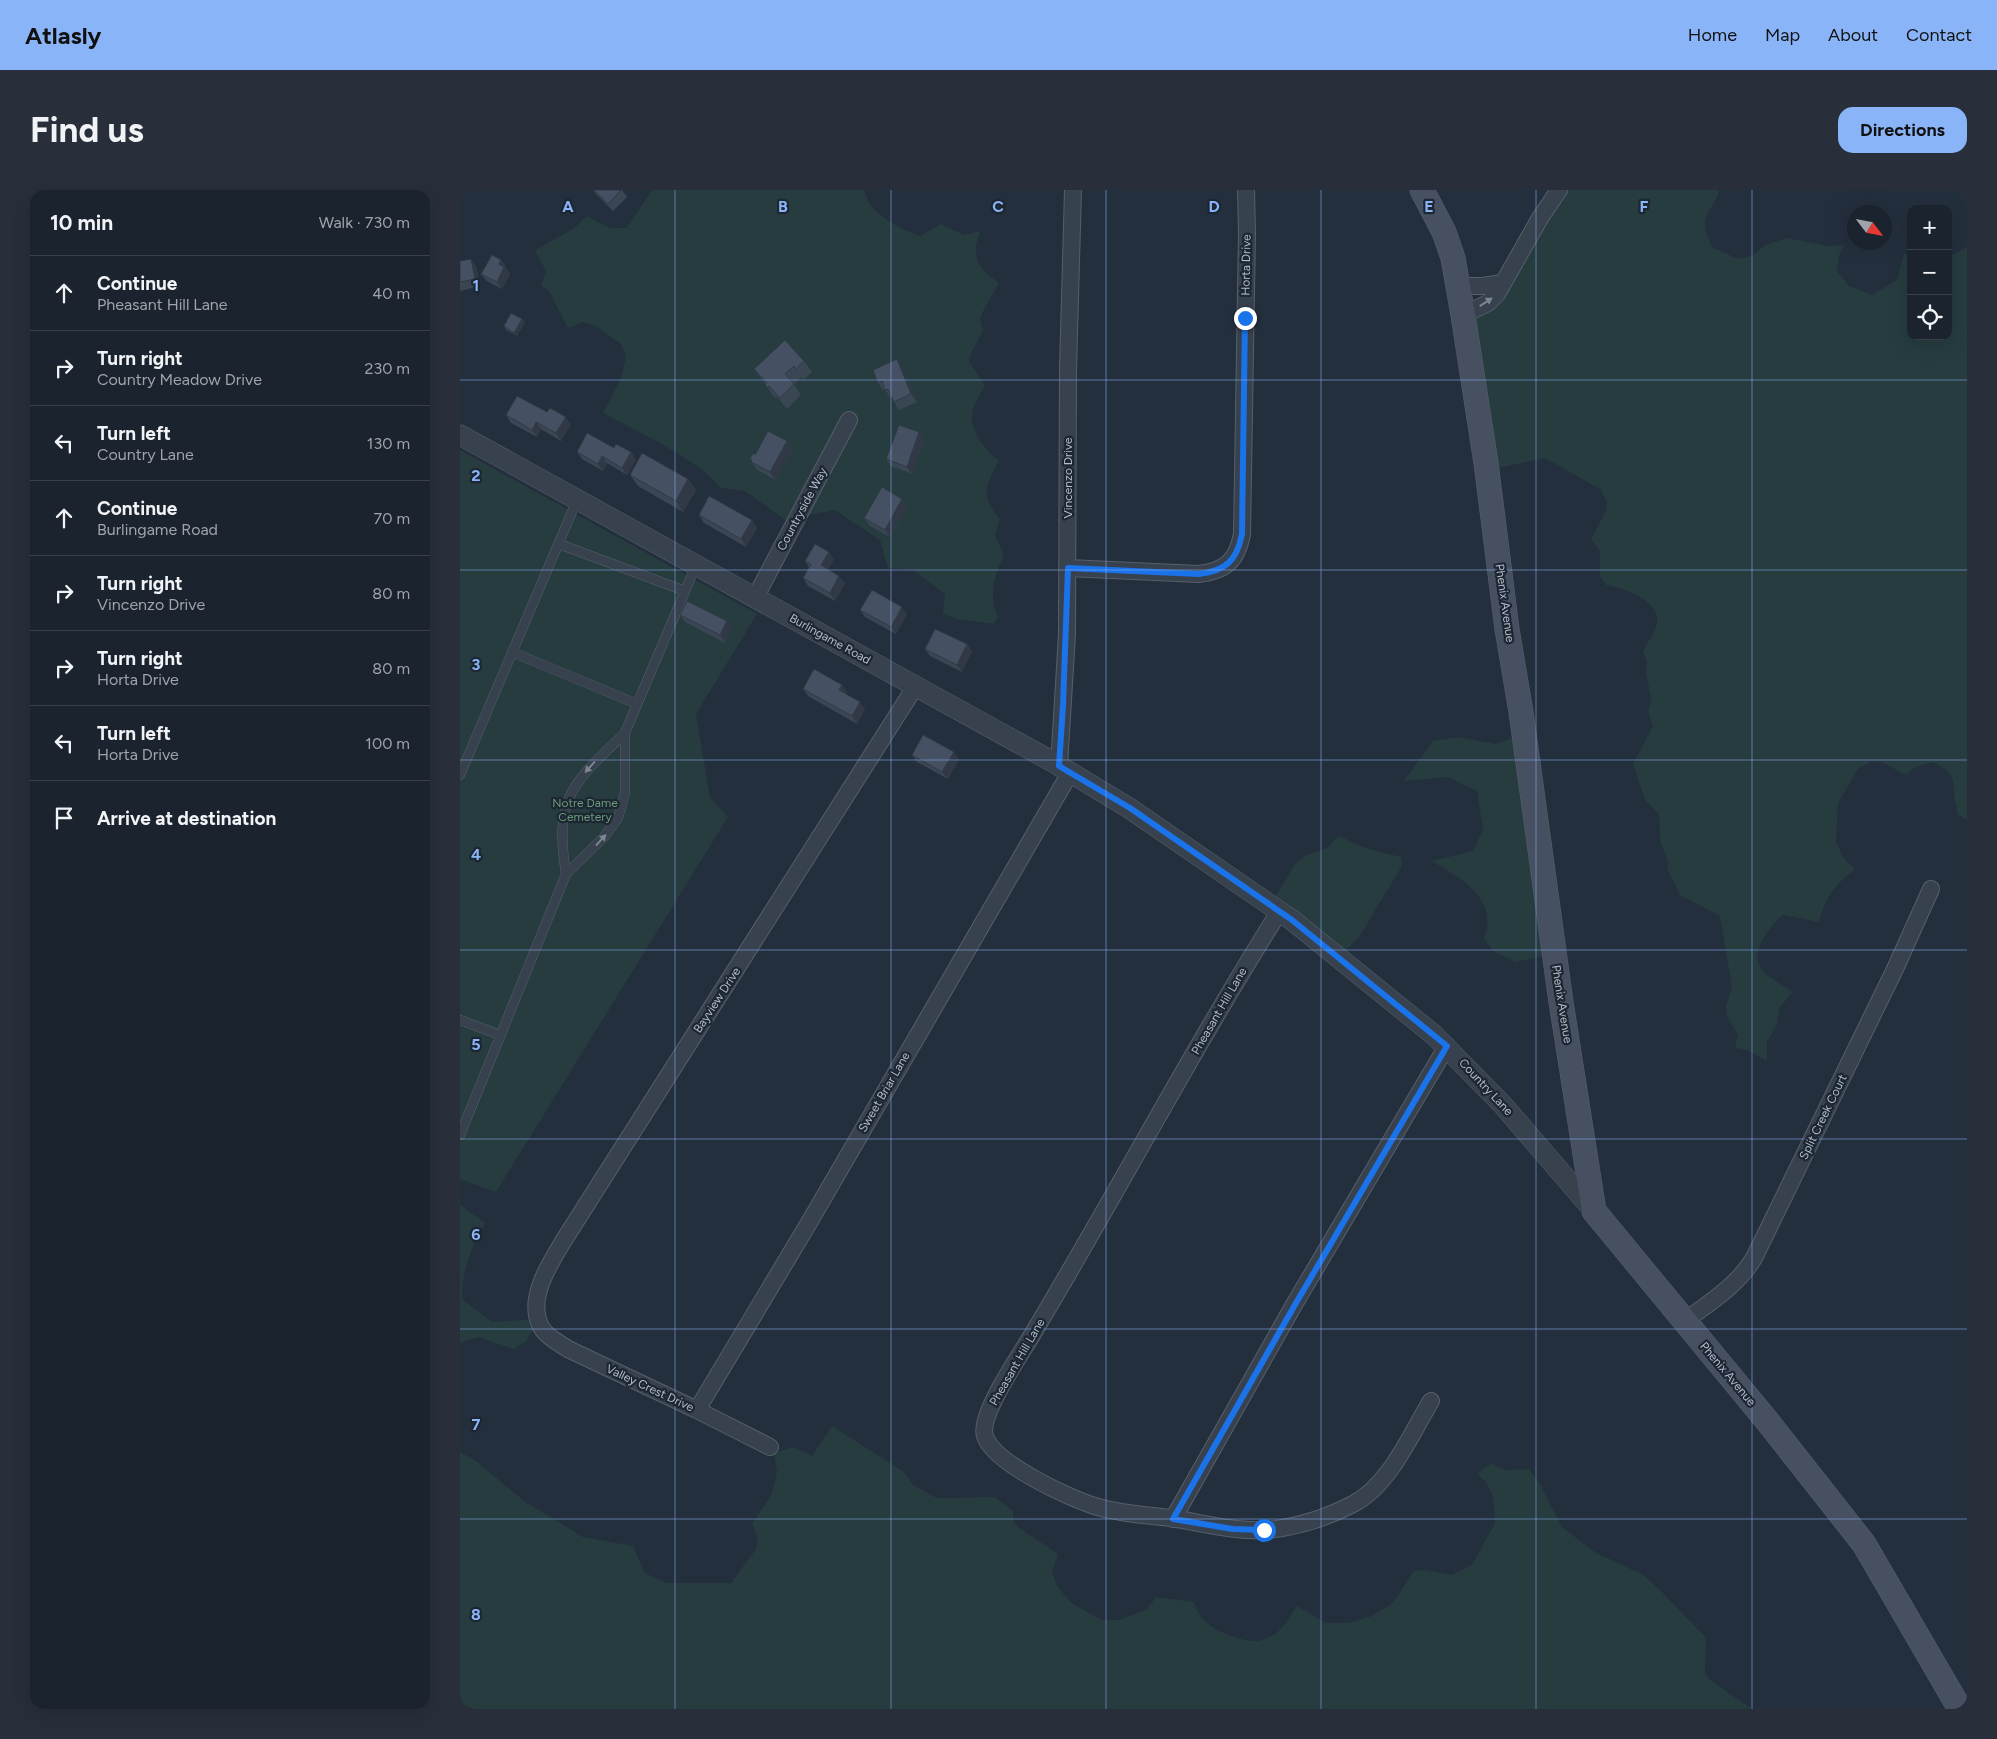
<!DOCTYPE html>
<meta charset="utf-8">
<style>
body{margin:0;font-family:Figtree,sans-serif;background:#282f3a;color:#f1f3f6}
.controls{position:absolute;right:15px;top:15px;display:grid;overflow:hidden;border-radius:10px;box-shadow:0 5px 20px #0002}
.controls button{width:45px;height:45px;display:grid;place-items:center;padding:0;border:0;border-bottom:1px solid #39404a;background:#1b232e;color:#f1f3f6;font:25px sans-serif}
.compass{position:absolute;left:1387px;top:15px;width:45px;height:45px;border-radius:50%;background:#1b232e;box-shadow:0 5px 20px #0002;rotate:122deg}
.stop{position:absolute;width:15px;height:15px;margin:-11px;border:4px solid #1a73e8;border-radius:50%;background:#fff}
.stop.end{background:#1a73e8;border-color:#fff;box-shadow:0 1px 5px #0008}
.list{margin:0;padding:0;list-style:none}
h2{display:flex;justify-content:space-between;align-items:center;height:65px;margin:0;padding:0 20px;font-size:21px}
h2 small{font-size:16px;font-weight:400;color:#a0a4aa}
.list li{display:grid;grid-template-columns:32px 1fr auto;gap:15px;align-items:center;box-sizing:border-box;height:75px;padding:0 20px;border-top:1px solid #39404a}
.list b{display:block;font-size:19px;white-space:nowrap}
.list p{margin:0;font-size:16px;white-space:nowrap;color:#a0a4aa}
.list em{font-size:16px;font-style:normal;color:#a0a4aa}
.icon{flex:none;width:28px;height:28px;fill:none;stroke:currentColor;stroke-width:2;stroke-linecap:round;stroke-linejoin:round}
.map{position:relative;flex:none;width:1507px;height:1519px;overflow:hidden;border-radius:15px}
header{display:flex;align-items:center;gap:30px;box-sizing:border-box;height:70px;padding:0 25px;background:#8ab4f8;color:#111}
header strong{font-size:24px}
nav{display:flex;gap:28px;margin-inline-start:auto;font-size:18px}
.intro{display:flex;align-items:center;justify-content:space-between;box-sizing:border-box;height:120px;padding:0 30px}
h1{margin:0;font-size:35px}
.button{padding:12px 22px;border-radius:15px;background:#8ab4f8;color:#111;font-size:18px;font-weight:700}
main{display:flex;gap:30px;padding:0 30px}
aside{flex:1;background:#1b232e;border-radius:15px;box-shadow:0 5px 20px #0002}
.map>svg:first-child{display:block}
.green{fill:#263c3f}
.lines{fill:none;stroke-linecap:round;stroke-linejoin:round}
.service-casing{stroke:#565f6c;stroke-width:10}
.minor-casing{stroke:#565f6c;stroke-width:18}
.tertiary-casing{stroke:#565f6c;stroke-width:21}
.secondary-casing{stroke:#565f6c;stroke-width:25}
.service{stroke:#38414e;stroke-width:9}
.minor{stroke:#38414e;stroke-width:16}
.tertiary{stroke:#38414e;stroke-width:20}
.secondary{stroke:#465061;stroke-width:24}
.wall{fill:#3b4654}
.shaded-wall{fill:#303945}
.building{fill:#455162;stroke:#303945}
.oneway{fill:#7c8592}
.route{stroke:#1a73e8;stroke-width:6}
.grid{fill:none;stroke:#8ab4f8;stroke-width:1;stroke-opacity:0.55}
.labels{text-anchor:middle;dominant-baseline:central;stroke-width:4.5;stroke-linejoin:round;paint-order:stroke}
.street-label{font-size:12px;fill:#b4bcc9;stroke:#1d2633}
.park-label{font-size:12px;fill:#6b9a76;stroke:#1d2633}
.grid-label{font-size:16px;text-anchor:middle;font-weight:bold;fill:#8ab4f8;stroke:#1d2633;stroke-width:4.5;stroke-linejoin:round;paint-order:stroke}
</style>
<header>
<strong>Atlasly</strong>
<nav><a>Home</a><a>Map</a><a>About</a><a>Contact</a></nav>
</header>
<div class="intro"><h1>Find us</h1><a class="button">Directions</a></div>
<main>
<aside>
<h2>10 min<small>Walk · 730 m</small></h2>
<ul class="list">
<li><svg class="icon" aria-label="ahead" viewBox="0 0 24 24"><path d="M12 20V5M6 11l6-6 6 6"/></svg><div><b>Continue</b><p>Pheasant Hill Lane</p></div><em>40 m</em></li>
<li><svg class="icon" aria-label="right" viewBox="0 0 24 24"><path d="M7 20v-9h11M14 6l5 5-5 5"/></svg><div><b>Turn right</b><p>Country Meadow Drive</p></div><em>230 m</em></li>
<li><svg class="icon" aria-label="left" viewBox="0 0 24 24"><path d="M17 20v-9H6M10 6l-5 5 5 5"/></svg><div><b>Turn left</b><p>Country Lane</p></div><em>130 m</em></li>
<li><svg class="icon" aria-label="ahead" viewBox="0 0 24 24"><path d="M12 20V5M6 11l6-6 6 6"/></svg><div><b>Continue</b><p>Burlingame Road</p></div><em>70 m</em></li>
<li><svg class="icon" aria-label="right" viewBox="0 0 24 24"><path d="M7 20v-9h11M14 6l5 5-5 5"/></svg><div><b>Turn right</b><p>Vincenzo Drive</p></div><em>80 m</em></li>
<li><svg class="icon" aria-label="right" viewBox="0 0 24 24"><path d="M7 20v-9h11M14 6l5 5-5 5"/></svg><div><b>Turn right</b><p>Horta Drive</p></div><em>80 m</em></li>
<li><svg class="icon" aria-label="left" viewBox="0 0 24 24"><path d="M17 20v-9H6M10 6l-5 5 5 5"/></svg><div><b>Turn left</b><p>Horta Drive</p></div><em>100 m</em></li>
<li><svg class="icon" aria-label="arrive" viewBox="0 0 24 24"><path d="M6 21V4h12l-3 4 3 4H6"/></svg><div><b>Arrive at destination</b></div></li>
</ul>
</aside>
<div class="map">
<svg width="1507" height="1519" viewBox="0 0 1507 1519">
<rect width="100%" height="100%" fill="#242f3e"/>
<path class="green" d="M 192,0 L 404,0 C 411,26 437,37 460,46 L 481,34 L 504,45 L 520,41 C 511,68 516,76 539,93 L 522,123 L 520,129 L 523,141 L 511,163 L 509,172 L 525,195 C 522,202 517,209 514,216 C 506,237 524,259 539,271 C 525,297 520,305 540,329 L 535,345 L 544,365 C 534,387 528,403 538,427 L 533,434 L 497,429 L 483,424 L 485,404 L 453,380 L 428,378 L 420,350 L 375,320 L 325,330 L 285,301 L 261,298 C 238,269 176,241 143,223 L 162,186 L 166,166 L 161,154 L 136,136 L 123,132 L 108,138 L 88,100 L 81,96 L 86,81 L 75,60 L 113,39 L 127,26 L 150,38 L 167,38 Z
M 1094,0 L 1259,0 C 1258,12 1245,21 1245,34 C 1244,41 1250,51 1252,57 L 1278,69 L 1294,65 L 1305,55 L 1327,48 L 1367,56 L 1384,55 L 1378,68 L 1377,81 L 1389,96 L 1412,105 L 1437,90 L 1444,64 L 1451,64 L 1451,146 L 1488,146 L 1488,65 L 1493,65 L 1507,57 L 1507,630 L 1497,624 C 1498,614 1494,612 1494,604 C 1493,582 1491,583 1473,572 L 1455,577 L 1446,585 L 1422,572 L 1412,571 L 1398,579 L 1378,613 L 1376,652 L 1383,667 L 1395,680 C 1375,693 1365,709 1359,732 L 1323,725 C 1314,733 1309,739 1303,749 C 1286,779 1311,787 1333,802 L 1319,818 L 1317,834 L 1307,852 L 1307,871 L 1287,860 L 1275,858 L 1278,845 L 1267,826 L 1266,816 L 1272,797 L 1260,726 L 1220,705 L 1207,678 L 1208,672 L 1200,650 L 1199,624 L 1185,610 L 1173,574 L 1193,536 L 1188,522 L 1191,508 L 1186,482 L 1187,472 L 1183,461 C 1187,453 1193,445 1196,437 C 1205,412 1164,398 1146,395 L 1140,386 L 1140,361 L 1131,349 L 1146,321 L 1147,312 L 1140,299 L 1085,268 L 1029,280 L 1006,125 L 1029,113 Z
M 0,260 L 297,424 L 236,524 L 250,607 L 268,627 L 36,1002 L 0,989 Z
M 1064,543 L 1095,763 L 1056,772 L 1033,761 L 1024,748 C 1039,708 1001,689 972,671 L 1013,661 L 1023,640 L 1017,601 L 988,587 L 944,591 L 973,551 L 998,547 L 1036,554 Z
M 879,646 L 908,659 L 941,667 L 942,676 L 899,747 L 879,767 L 810,716 L 835,674 L 847,665 L 865,659 Z
M 0,1015 L 25,1033 C 12,1057 1,1081 2,1109 L 32,1132 L 76,1129 L 79,1131 L 66,1151 L 54,1159 L 18,1147 L 0,1153 Z
M 372,1236 L 444,1282 L 453,1295 L 477,1308 L 535,1307 L 553,1321 L 553,1331 L 559,1338 L 598,1364 L 592,1382 L 597,1396 L 611,1413 L 642,1430 L 660,1430 L 687,1419 L 696,1407 L 734,1412 C 739,1436 771,1449 793,1451 C 799,1452 810,1447 815,1444 C 824,1438 830,1425 837,1416 L 866,1433 L 888,1433 L 912,1426 L 933,1413 L 954,1381 L 965,1380 L 992,1385 L 1012,1375 L 1035,1333 L 1033,1306 L 1026,1292 L 1017,1284 L 1031,1273 L 1045,1280 L 1069,1279 L 1080,1294 L 1102,1337 L 1136,1363 L 1182,1384 L 1200,1400 L 1246,1448 L 1245,1483 L 1250,1490 L 1292,1519 L 0,1519 L 0,1262 L 16,1271 L 64,1311 L 123,1347 L 173,1356 L 185,1383 L 205,1393 L 271,1393 L 296,1359 L 298,1348 L 292,1334 L 311,1306 L 317,1282 L 314,1263 L 334,1257 L 352,1266 Z"/>
<g class="lines">
<defs>
<path id="service" d="M 99,354 L 225,401
M 52,462 L 177,514
M 0,585 L 117,310
M 106,684 C 94,607 112,594 165,543
M 0,830 L 40,845
M 0,945 L 106,684 L 144,647 L 158,628 L 165,603 L 165,543 L 236,375"/>
<path id="minor" d="M 997,96 L 1022,96 L 1043,93
M 1003,125 L 1028,113 L 1037,104 L 1080,28 L 1099,0
M 608,378 L 739,384 C 765,381 777,371 782,344 L 787,42 L 786,0
M 295,408 L 389,230
M 599,576 L 607,444 L 608,179 L 613,0
M 819,722 C 732,860 656,1005 572,1145 C 561,1164 518,1225 525,1246 C 534,1274 611,1309 638,1317 C 662,1324 687,1325 711,1328 C 743,1333 775,1342 807,1340 C 838,1337 866,1328 893,1314 C 929,1296 951,1244 971,1211
M 1225,1131 C 1250,1112 1277,1096 1294,1068 L 1435,779 L 1471,699
M 237,1220 L 350,1031 L 610,583
M 310,1257 L 237,1220 L 108,1159 C 99,1153 89,1148 83,1140 C 64,1112 90,1073 104,1050 L 455,497
M 713,1329 L 835,1113 L 987,856"/>
<path id="tertiary" d="M 0,245 L 593,572 L 669,618 L 832,730 L 974,845 L 1042,914 L 1134,1021"/>
<path id="secondary" d="M 962,0 L 984,42 L 993,68 L 1003,125 L 1026,273 L 1047,439 L 1061,522 L 1101,812 L 1134,1021 L 1308,1232 L 1404,1354 L 1500,1519"/>
</defs>
<use href="#service" class="service-casing"/>
<use href="#minor" class="minor-casing"/>
<use href="#tertiary" class="tertiary-casing"/>
<use href="#secondary" class="secondary-casing"/>
<use href="#service" class="service"/>
<use href="#minor" class="minor"/>
<use href="#tertiary" class="tertiary"/>
<use href="#secondary" class="secondary"/>
</g>
<path class="wall" d="M 133,0 L 162,0 L 167,7 L 153,21 L 135,3 Z
M 41,70 L 46,77 L 46,78 L 50,84 L 42,99 L 27,91 L 21,84 Z
M 0,71 L 16,76 L 20,96 L 0,101 Z
M 65,132 L 57,146 L 46,140 L 44,136 Z
M 437,169 L 442,177 L 457,212 L 439,220 L 434,212 L 431,207 L 430,208 L 425,199 L 423,200 L 418,193 Z
M 344,171 L 352,182 L 343,190 L 341,187 L 334,194 L 341,205 L 327,219 L 317,207 L 316,209 L 313,206 L 306,195 L 294,179 Z
M 87,222 L 111,234 L 101,251 L 81,239 L 77,247 L 51,233 L 46,225 Z
M 459,242 L 465,250 L 452,284 L 431,276 L 426,269 Z
M 327,251 L 332,259 L 315,290 L 296,279 L 290,269 L 295,265 Z
M 154,258 L 171,262 L 176,270 L 167,285 L 147,273 L 143,281 L 122,269 L 117,262 Z
M 170,285 L 228,289 L 236,300 L 223,322 L 178,296 Z
M 442,309 L 447,316 L 430,347 L 410,336 L 404,328 Z
M 239,325 L 297,338 L 286,357 L 244,333 Z
M 369,362 L 374,369 L 368,379 L 385,393 L 375,411 L 348,396 L 343,388 L 349,377 L 345,371 Z
M 400,420 L 447,424 L 436,444 L 405,427 Z
M 220,425 L 272,439 L 265,453 L 225,432 Z
M 507,454 L 512,461 L 502,482 L 470,466 L 465,459 Z
M 343,499 L 387,502 L 386,504 L 405,519 L 397,534 L 348,506 Z
M 452,565 L 499,569 L 488,589 L 457,572 Z"/>
<path class="shaded-wall" d="M 11,69 L 16,76 L 20,96 L 15,89 Z
M 41,70 L 46,77 L 46,78 L 50,84 L 42,99 L 37,92 L 39,74 Z
M 62,129 L 65,132 L 57,146 L 54,143 Z
M 437,169 L 442,177 L 457,212 L 451,204 Z
M 106,227 L 111,234 L 101,251 L 96,243 Z
M 76,232 L 81,239 L 77,247 L 72,240 Z
M 459,242 L 465,250 L 452,284 L 447,277 Z
M 327,251 L 332,259 L 315,290 L 310,282 Z
M 171,262 L 176,270 L 167,285 L 162,278 Z
M 142,266 L 147,273 L 143,281 L 138,274 Z
M 228,289 L 236,300 L 223,322 L 216,311 Z
M 442,309 L 447,316 L 430,347 L 425,340 Z
M 292,330 L 297,338 L 286,357 L 281,349 Z
M 369,362 L 374,369 L 366,382 L 361,375 Z
M 379,386 L 385,393 L 375,411 L 370,403 Z
M 442,417 L 447,424 L 436,444 L 431,437 Z
M 267,431 L 272,439 L 265,453 L 260,445 Z
M 507,454 L 512,461 L 502,482 L 497,475 Z
M 382,495 L 387,502 L 384,507 L 379,500 Z
M 400,512 L 405,519 L 397,534 L 392,526 Z
M 494,562 L 499,569 L 488,589 L 482,582 Z"/>
<path class="building" d="M 134,0 L 161,0 L 148,14 Z
M 32,65 L 41,70 L 39,74 L 44,77 L 37,92 L 21,84 Z
M 11,69 L 15,89 L 0,92 L 0,71 Z
M 51,123 L 62,129 L 54,143 L 44,136 Z
M 325,150 L 344,171 L 336,179 L 334,176 L 325,184 L 334,194 L 320,208 L 309,196 L 308,198 L 305,195 L 307,193 L 294,179 Z
M 437,169 L 451,204 L 434,212 L 428,199 L 425,200 L 422,191 L 418,193 L 413,180 Z
M 57,206 L 87,222 L 90,218 L 106,227 L 96,243 L 76,232 L 72,240 L 46,225 Z
M 439,235 L 459,242 L 447,277 L 426,269 Z
M 308,241 L 327,251 L 310,282 L 291,272 L 292,270 L 290,269 L 293,263 L 295,265 Z
M 127,243 L 154,258 L 156,254 L 171,262 L 162,278 L 142,266 L 138,274 L 117,262 Z
M 182,263 L 228,289 L 216,311 L 170,285 Z
M 422,297 L 442,309 L 425,340 L 404,328 Z
M 249,306 L 292,330 L 281,349 L 239,325 Z
M 355,354 L 369,362 L 361,375 L 379,386 L 370,403 L 343,388 L 351,374 L 345,371 Z
M 412,400 L 442,417 L 431,437 L 400,420 Z
M 227,411 L 267,431 L 260,445 L 220,425 Z
M 475,439 L 507,454 L 497,475 L 465,459 Z
M 354,479 L 382,495 L 379,500 L 400,512 L 392,526 L 343,499 Z
M 463,545 L 494,562 L 482,582 L 452,565 Z"/>
<defs><path id="oneway-solid" d="M-6-.8H1V-3.2L6.5 0L1 3.2V.8H-6Z" transform="scale(1.25)"/></defs>
<g class="oneway">
<use href="#oneway-solid" transform="translate(1026 112) rotate(-33)"/>
<use href="#oneway-solid" transform="translate(130 577) rotate(132)"/>
<use href="#oneway-solid" transform="translate(141 650) rotate(-47)"/>
</g>
<g class="lines">
<path class="route" d="M 785,128 L 782,344 C 777,371 765,381 739,384 L 608,378 L 603,515 L 599,576 L 670,618 L 832,730 L 987,856 L 836,1113 L 713,1329 L 773,1339 L 804,1340"/>
</g>
<path class="grid" d="M 215,0 L 215,1519M 431,0 L 431,1519M 646,0 L 646,1519M 861,0 L 861,1519M 1076,0 L 1076,1519M 1292,0 L 1292,1519M 0,190 L 1507,190M 0,380 L 1507,380M 0,570 L 1507,570M 0,760 L 1507,760M 0,949 L 1507,949M 0,1139 L 1507,1139M 0,1329 L 1507,1329"/>
<g class="labels">
<g class="street-label">
<text transform="translate(786 75) rotate(-89)">Horta Drive</text>
<text transform="translate(608 288) rotate(-90)">Vincenzo Drive</text>
<text transform="translate(342 319) rotate(-62)">Countryside Way</text>
<text transform="translate(1045 413) rotate(82)">Phenix Avenue</text>
<text transform="translate(370 449) rotate(29)">Burlingame Road</text>
<text transform="translate(257 810) rotate(-57)">Bayview Drive</text>
<text transform="translate(1102 814) rotate(81)">Phenix Avenue</text>
<text transform="translate(759 821) rotate(-60)">Pheasant Hill Lane</text>
<text transform="translate(1026 897) rotate(47)">Country Lane</text>
<text transform="translate(424 902) rotate(-60)">Sweet Briar Lane</text>
<text transform="translate(1363 927) rotate(-64)">Split Creek Court</text>
<text transform="translate(557 1172) rotate(-60)">Pheasant Hill Lane</text>
<text transform="translate(1268 1184) rotate(50)">Phenix Avenue</text>
<text transform="translate(190 1198) rotate(25)">Valley Crest Drive</text>
</g>
<g class="park-label">
<text x="125" y="613">Notre Dame<tspan x="125" dy="14">Cemetery</tspan></text>
</g>
</g>
<g class="grid-label">
<text x="108" y="22">A</text>
<text x="323" y="22">B</text>
<text x="538" y="22">C</text>
<text x="754" y="22">D</text>
<text x="969" y="22">E</text>
<text x="1184" y="22">F</text>
<text x="16" y="101">1</text>
<text x="16" y="291">2</text>
<text x="16" y="480">3</text>
<text x="16" y="670">4</text>
<text x="16" y="860">5</text>
<text x="16" y="1050">6</text>
<text x="16" y="1240">7</text>
<text x="16" y="1430">8</text>
</g>
</svg>
<div class="controls">
<button>+</button>
<button>−</button>
<button><svg class="icon" aria-label="locate" viewBox="0 0 24 24"><circle cx="12" cy="12" r="6"/><path d="M12 2v4M12 18v4M2 12h4M18 12h4"/></svg></button>
</div>
<svg class="compass" viewBox="-18 -18 36 36"><path d="M0-13l5 13h-10z" fill="#e53935"/><path d="M0 13l5-13h-10z" fill="#a0a4aa"/></svg>
<div class="stop" style="left:804px;top:1340px"></div>
<div class="stop end" style="left:785px;top:128px"></div>
</div>
</main>
